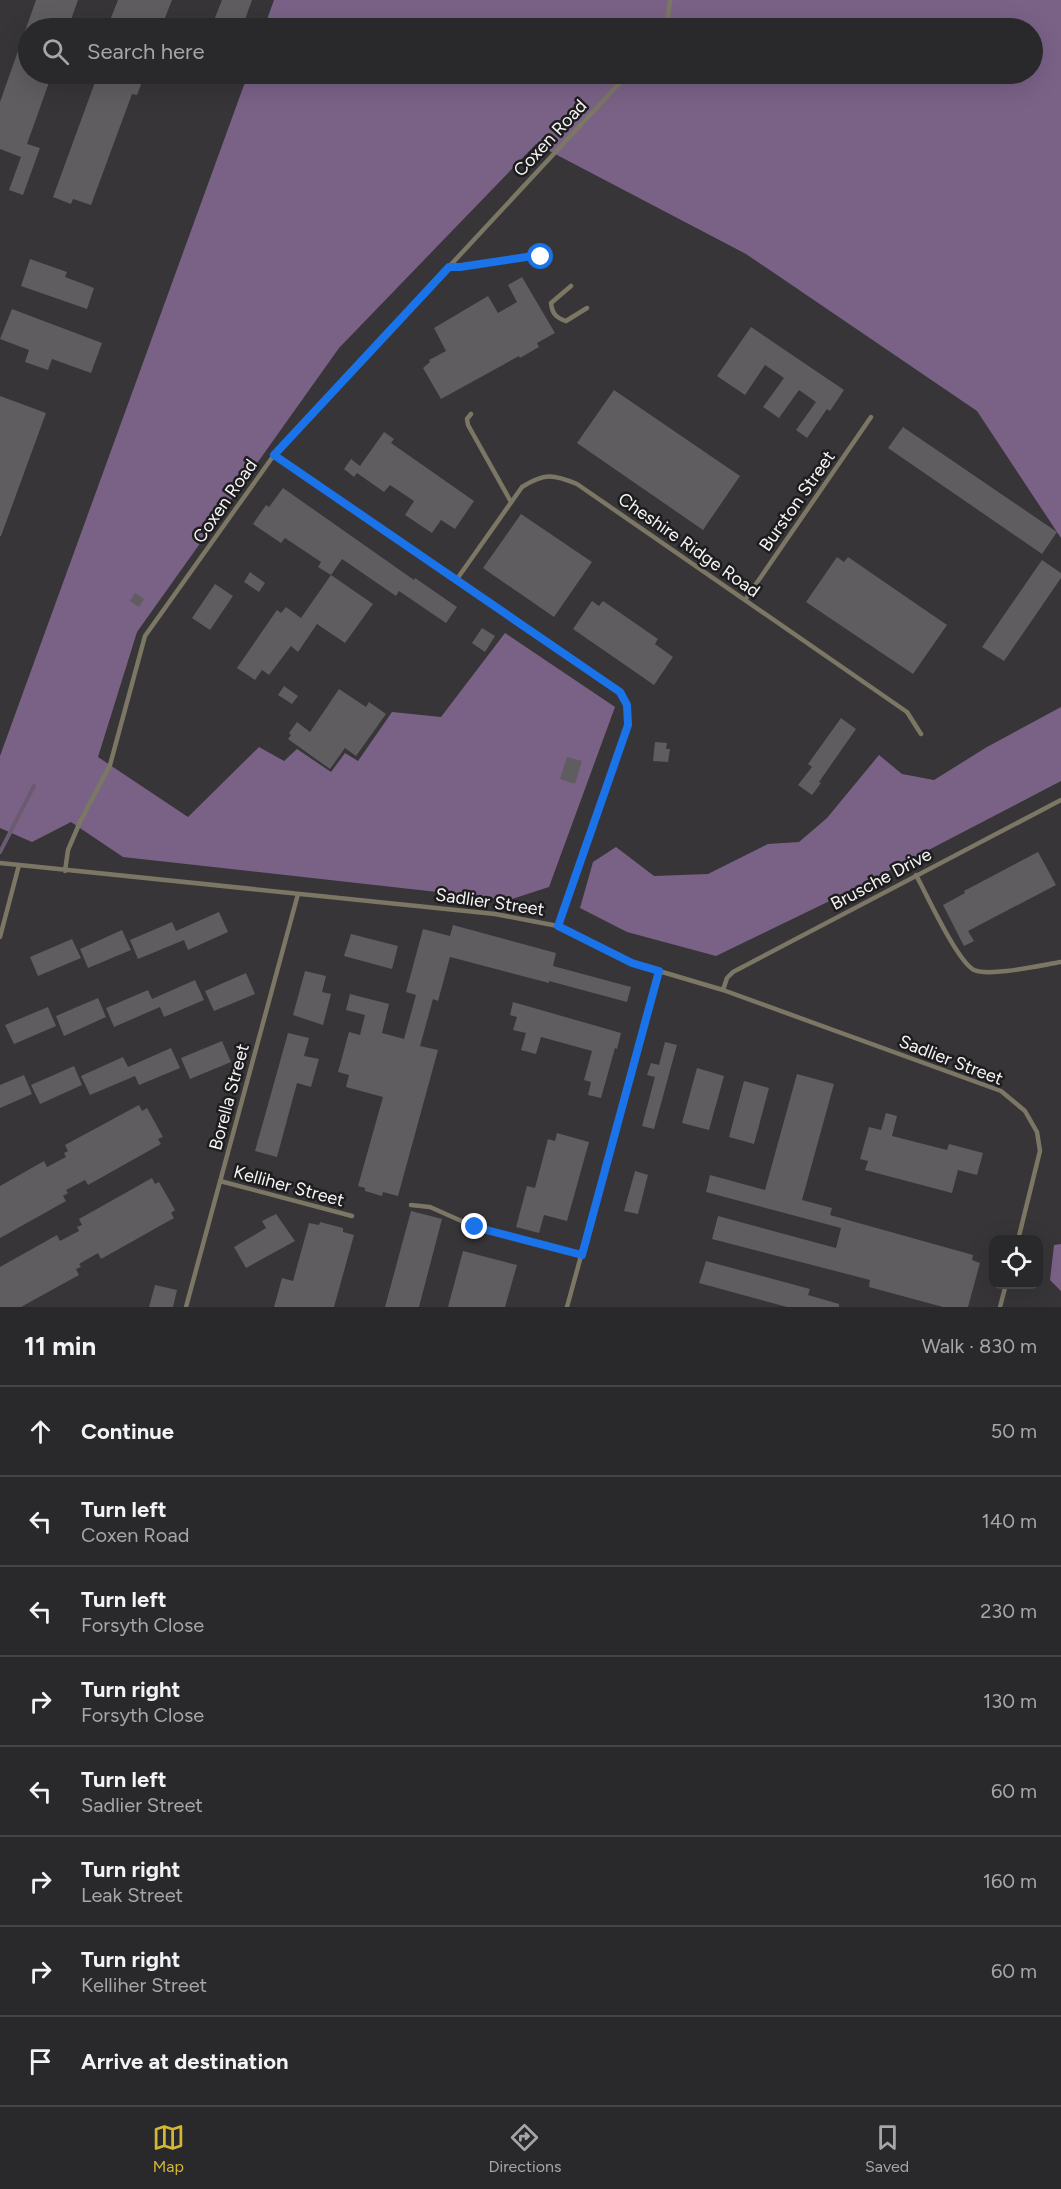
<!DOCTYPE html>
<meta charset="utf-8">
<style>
body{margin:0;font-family:Figtree,sans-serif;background:#353436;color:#f1f3f6}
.controls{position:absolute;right:18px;bottom:18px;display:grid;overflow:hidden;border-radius:12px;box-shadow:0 6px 24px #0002}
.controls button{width:54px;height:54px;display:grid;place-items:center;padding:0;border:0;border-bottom:2px solid #454447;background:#29282a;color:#f1f3f6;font:30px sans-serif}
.stop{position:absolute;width:18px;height:18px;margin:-14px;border:4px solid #1a73e8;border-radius:50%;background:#fff}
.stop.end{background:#1a73e8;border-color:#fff;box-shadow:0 2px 6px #0008}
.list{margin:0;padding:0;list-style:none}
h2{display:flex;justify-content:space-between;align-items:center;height:78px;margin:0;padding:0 24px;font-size:26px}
h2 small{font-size:20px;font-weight:400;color:#a5a6a8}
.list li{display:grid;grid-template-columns:39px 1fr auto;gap:18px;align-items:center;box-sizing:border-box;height:90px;padding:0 24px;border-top:2px solid #454447}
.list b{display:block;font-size:22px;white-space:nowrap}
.list p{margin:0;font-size:20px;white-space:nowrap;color:#a5a6a8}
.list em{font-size:20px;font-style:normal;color:#a5a6a8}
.icon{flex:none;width:33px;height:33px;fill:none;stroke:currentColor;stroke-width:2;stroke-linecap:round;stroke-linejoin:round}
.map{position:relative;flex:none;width:1061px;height:1307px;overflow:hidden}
.search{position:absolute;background:#29282a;box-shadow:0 6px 24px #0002;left:18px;right:18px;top:18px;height:66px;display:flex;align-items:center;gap:15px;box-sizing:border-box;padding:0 21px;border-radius:33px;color:#a5a6a8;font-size:22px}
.sheet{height:798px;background:#29282a}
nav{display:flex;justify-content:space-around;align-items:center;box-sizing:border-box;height:84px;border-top:2px solid #454447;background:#29282a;font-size:16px;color:#a5a6a8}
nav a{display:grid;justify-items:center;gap:3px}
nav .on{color:#d4b635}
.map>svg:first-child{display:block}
.forest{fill:#7a6287}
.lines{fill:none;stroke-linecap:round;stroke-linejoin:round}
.stream{stroke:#6a5b72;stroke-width:4}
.building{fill:#5f5d60}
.lane{stroke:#7c7764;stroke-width:4.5}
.route{stroke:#1a73e8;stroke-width:8}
.labels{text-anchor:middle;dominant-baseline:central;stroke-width:5;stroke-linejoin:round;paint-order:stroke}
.street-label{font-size:18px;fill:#f6f4f6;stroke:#1e1d1e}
</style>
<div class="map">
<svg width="1061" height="1307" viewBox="0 0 1061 1307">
<rect width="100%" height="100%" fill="#373538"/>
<path class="forest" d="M 274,0 L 1061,0 L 1061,538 L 977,411 L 746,254 L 536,144 L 339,348 L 137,632 L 98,757 L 188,817 L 259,747 L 284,761 L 297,749 L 331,772 L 345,753 L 358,761 L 392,712 L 441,717 L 505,633 L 615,707 L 549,887 L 509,900 L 123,857 L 71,822 L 32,842 L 0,828 L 0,756 L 248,74 L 1032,74 L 1032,28 L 264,28 Z
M 1061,707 L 1061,781 L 844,894 L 716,956 L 627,932 L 580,908 L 593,862 L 616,847 L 654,876 L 708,874 L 768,844 L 799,842 L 827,818 L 879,755 L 902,774 L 934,780 L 987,747 Z
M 1061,1244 L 1061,1291 L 1050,1280 L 1054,1245 Z"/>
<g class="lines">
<path class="stream" d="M 0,852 L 34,786"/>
</g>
<path class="building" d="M 36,0 L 78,0 L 68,28 L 28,28 L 28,74 L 52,74 L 27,144 L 40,148 L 23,195 L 9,190 L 21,157 L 0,149 L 0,102 Z
M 118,0 L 172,0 L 161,28 L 107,28 Z
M 222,0 L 252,0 L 242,28 L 211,28 Z
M 98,74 L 145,74 L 137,95 L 132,94 L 91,205 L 73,199 L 71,204 L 53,197 Z
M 30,259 L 67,272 L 65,277 L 94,288 L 87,309 L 21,286 Z
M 522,277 L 555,333 L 537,343 L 539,347 L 520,358 L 519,356 L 441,399 L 423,368 L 430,362 L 429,360 L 446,351 L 434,328 L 488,296 L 498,313 L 517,302 L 508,285 Z
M 12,309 L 102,343 L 91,373 L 52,359 L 48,370 L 25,362 L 29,350 L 0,339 Z
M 751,327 L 844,390 L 830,411 L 827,409 L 807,438 L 796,430 L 816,402 L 799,390 L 779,418 L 763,407 L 784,378 L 765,365 L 745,395 L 717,376 Z
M 614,390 L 740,476 L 703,530 L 577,443 Z
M 0,396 L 46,413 L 1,536 L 0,536 Z
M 903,427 L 1057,532 L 1042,554 L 888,448 Z
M 384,432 L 394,439 L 391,443 L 474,501 L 455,529 L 441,520 L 432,533 L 405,515 L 414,501 L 390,485 L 384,492 L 357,473 L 354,477 L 344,469 L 351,459 L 360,466 Z
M 283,488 L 414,580 L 415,578 L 457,607 L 446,623 L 399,591 L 396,596 L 342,559 L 331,575 L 373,604 L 345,643 L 317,624 L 298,652 L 291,646 L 269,675 L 262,670 L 255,680 L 237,668 L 277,610 L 281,613 L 286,607 L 301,618 L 331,575 L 318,567 L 321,562 L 285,538 L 281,543 L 253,524 L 266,505 L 269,507 Z
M 521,514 L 592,562 L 554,617 L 483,568 Z
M 837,557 L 844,562 L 848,557 L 947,625 L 913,674 L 806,602 Z
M 1042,560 L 1061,573 L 1061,578 L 1004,661 L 982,647 Z
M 250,572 L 265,583 L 259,592 L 244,582 Z
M 215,584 L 233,596 L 210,630 L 192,618 Z
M 135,593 L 144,599 L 139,607 L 130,601 Z
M 592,601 L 599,606 L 603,601 L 658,639 L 655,644 L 673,657 L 654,685 L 573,629 Z
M 482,628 L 495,636 L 485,652 L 472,643 Z
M 284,686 L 298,696 L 292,704 L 278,695 Z
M 339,689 L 366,707 L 369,702 L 386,714 L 356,756 L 345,748 L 330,769 L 288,739 L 291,735 L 289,733 L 297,722 L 310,732 Z
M 841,718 L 856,729 L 819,782 L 821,783 L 812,795 L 798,785 L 812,767 L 808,764 Z
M 655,742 L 667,743 L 666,749 L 670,749 L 668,762 L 653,761 Z
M 567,757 L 582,761 L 575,784 L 560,779 Z
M 1038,852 L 1056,885 L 968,931 L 974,941 L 964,946 L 943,905 L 965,893 L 964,891 Z
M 219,912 L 228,932 L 188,950 L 184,940 L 138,959 L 130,940 L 172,922 L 176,931 Z
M 453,925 L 556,953 L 553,966 L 631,987 L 627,1002 L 549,981 L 549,983 L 450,957 L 438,1001 L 433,999 L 420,1046 L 438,1050 L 398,1196 L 383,1192 L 382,1196 L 365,1191 L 365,1188 L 358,1186 L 383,1097 L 346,1087 L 349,1075 L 338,1072 L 349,1032 L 360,1035 L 365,1015 L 346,1010 L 350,994 L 389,1004 L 382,1033 L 404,1039 L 416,995 L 406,992 L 423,929 L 450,936 Z
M 122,930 L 131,950 L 88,968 L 80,949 Z
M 351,934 L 398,946 L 392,969 L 344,956 Z
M 72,939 L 81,958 L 38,976 L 30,957 Z
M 305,971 L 326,976 L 322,992 L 331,994 L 323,1025 L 293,1015 Z
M 246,973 L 255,994 L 214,1011 L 205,991 Z
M 195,980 L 204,1000 L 164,1017 L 160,1007 L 114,1027 L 106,1008 L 148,990 L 152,999 Z
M 98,998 L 106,1017 L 64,1036 L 56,1016 Z
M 513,1002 L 621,1033 L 617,1049 L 615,1048 L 601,1098 L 588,1095 L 591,1082 L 584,1080 L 592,1051 L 541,1037 L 536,1054 L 521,1050 L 526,1033 L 513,1030 L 517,1017 L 510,1015 Z
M 48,1007 L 56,1026 L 14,1044 L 5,1025 Z
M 288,1033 L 309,1038 L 304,1056 L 319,1059 L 311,1087 L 297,1083 L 277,1157 L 255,1151 Z
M 222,1041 L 231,1062 L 190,1079 L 181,1058 Z
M 665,1042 L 677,1045 L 654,1129 L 642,1126 L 655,1077 L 647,1075 L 651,1063 L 659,1065 Z
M 171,1048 L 180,1068 L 139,1085 L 135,1076 L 90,1095 L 81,1076 L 123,1057 L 128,1067 Z
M 74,1066 L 82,1085 L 40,1104 L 31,1085 Z
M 697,1068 L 724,1076 L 709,1130 L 682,1123 Z
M 797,1074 L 834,1084 L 802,1200 L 832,1208 L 830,1215 L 973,1255 L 972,1260 L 980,1263 L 968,1307 L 943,1307 L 869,1287 L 870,1280 L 712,1239 L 718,1216 L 836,1248 L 841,1228 L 706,1192 L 710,1175 L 765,1190 Z
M 24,1075 L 32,1094 L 0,1108 L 0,1085 Z
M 744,1081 L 769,1088 L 754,1144 L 729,1137 Z
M 139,1105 L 142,1111 L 147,1108 L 163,1137 L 158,1139 L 161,1144 L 88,1185 L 85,1180 L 66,1190 L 68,1193 L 63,1196 L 66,1201 L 0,1238 L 0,1186 L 44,1161 L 47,1167 L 66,1157 L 64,1153 L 68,1151 L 65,1145 Z
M 886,1113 L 897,1116 L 892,1136 L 947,1150 L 949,1144 L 983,1153 L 977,1175 L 958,1170 L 952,1193 L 865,1170 L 868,1161 L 860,1159 L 869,1127 L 881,1130 Z
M 557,1133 L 589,1142 L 567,1221 L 544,1215 L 539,1233 L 516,1227 L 527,1186 L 535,1188 L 548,1139 L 555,1141 Z
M 635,1171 L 648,1175 L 638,1214 L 624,1211 Z
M 152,1178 L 155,1184 L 159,1182 L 175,1210 L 171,1213 L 174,1218 L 101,1259 L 98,1253 L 79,1264 L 81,1267 L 76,1269 L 79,1275 L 21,1307 L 0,1307 L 0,1267 L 57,1235 L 60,1241 L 79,1231 L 77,1227 L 82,1225 L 79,1219 Z
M 411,1211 L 442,1219 L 419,1307 L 385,1307 Z
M 276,1214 L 295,1241 L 246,1268 L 234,1247 L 266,1228 L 262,1221 Z
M 320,1222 L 343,1228 L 343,1232 L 354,1235 L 334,1307 L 274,1307 L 282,1278 L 293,1281 L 309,1223 L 319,1225 Z
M 463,1251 L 517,1265 L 505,1307 L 448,1307 Z
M 706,1261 L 810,1289 L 808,1295 L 839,1304 L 839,1307 L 787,1307 L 699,1283 Z
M 155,1285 L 177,1290 L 173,1307 L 149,1307 Z"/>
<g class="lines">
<path class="lane" d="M 662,28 L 668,17 L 670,0
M 449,267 L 461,267 L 533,256 L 549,260
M 571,286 L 551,303 C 552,313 556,318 566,321 L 587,308
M 471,414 L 467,419 L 468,425 L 511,502
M 274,455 L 620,692 L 627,705 L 628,725 L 558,926
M 457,579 L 522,487 C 544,473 553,474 577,484 L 907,712 L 921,734
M 745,600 L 871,417
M 0,863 L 495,914 L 558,926 L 632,963 L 723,990 L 1001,1091 L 1025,1111 L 1037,1132 L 1040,1151 L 1018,1240
M 65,871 L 68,850 L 80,822 L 110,765 L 145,636 L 274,455 L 628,74
M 916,875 C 927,895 957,961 974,970 C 990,977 1042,965 1061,962
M 0,937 L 19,865
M 723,990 L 727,978 L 733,972 L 1061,800
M 220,1181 L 352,1216
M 411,1205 L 430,1207 L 475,1227 L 581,1255
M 186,1307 L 298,894
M 567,1307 L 659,971
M 1000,1307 L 1006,1284"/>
</g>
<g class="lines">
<path class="route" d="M 475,1227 L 582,1255 L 659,971 L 632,963 L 558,926 L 628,725 L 627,705 L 620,692 L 274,455 L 449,267 L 460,267 L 533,256 L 541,257"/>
</g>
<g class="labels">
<g class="street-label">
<text transform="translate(550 138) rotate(-47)">Coxen Road</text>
<text transform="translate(225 501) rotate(-55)">Coxen Road</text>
<text transform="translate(797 501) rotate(-55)">Burston Street</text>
<text transform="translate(689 545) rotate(35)">Cheshire Ridge Road</text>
<text transform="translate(881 879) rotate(-28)">Brusche Drive</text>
<text transform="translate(490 902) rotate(8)">Sadlier Street</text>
<text transform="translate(951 1060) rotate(21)">Sadlier Street</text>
<text transform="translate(229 1097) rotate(-75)">Borella Street</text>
<text transform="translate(289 1186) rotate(15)">Kelliher Street</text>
</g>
</g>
</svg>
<div class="controls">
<button><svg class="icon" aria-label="locate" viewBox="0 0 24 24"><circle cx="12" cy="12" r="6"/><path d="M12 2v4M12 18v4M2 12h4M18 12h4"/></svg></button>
</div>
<div class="stop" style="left:541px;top:257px"></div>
<div class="stop end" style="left:475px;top:1227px"></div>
<div class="search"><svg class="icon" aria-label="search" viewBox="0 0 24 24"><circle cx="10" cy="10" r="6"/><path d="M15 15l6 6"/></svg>Search here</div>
</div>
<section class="sheet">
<h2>11 min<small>Walk · 830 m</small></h2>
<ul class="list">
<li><svg class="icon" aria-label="ahead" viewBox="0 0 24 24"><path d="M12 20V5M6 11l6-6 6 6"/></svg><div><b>Continue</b></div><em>50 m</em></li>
<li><svg class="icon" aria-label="left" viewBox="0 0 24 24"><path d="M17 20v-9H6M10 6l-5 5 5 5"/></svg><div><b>Turn left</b><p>Coxen Road</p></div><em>140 m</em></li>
<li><svg class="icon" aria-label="left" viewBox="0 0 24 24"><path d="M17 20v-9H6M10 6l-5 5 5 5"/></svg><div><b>Turn left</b><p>Forsyth Close</p></div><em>230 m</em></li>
<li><svg class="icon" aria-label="right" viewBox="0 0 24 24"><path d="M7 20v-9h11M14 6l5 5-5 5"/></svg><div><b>Turn right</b><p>Forsyth Close</p></div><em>130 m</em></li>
<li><svg class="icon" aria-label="left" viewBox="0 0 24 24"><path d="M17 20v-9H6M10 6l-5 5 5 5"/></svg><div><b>Turn left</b><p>Sadlier Street</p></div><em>60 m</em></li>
<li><svg class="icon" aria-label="right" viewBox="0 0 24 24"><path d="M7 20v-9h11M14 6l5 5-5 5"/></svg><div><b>Turn right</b><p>Leak Street</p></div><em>160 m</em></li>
<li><svg class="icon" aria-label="right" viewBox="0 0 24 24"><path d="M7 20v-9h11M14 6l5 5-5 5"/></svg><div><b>Turn right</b><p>Kelliher Street</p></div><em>60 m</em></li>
<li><svg class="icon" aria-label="arrive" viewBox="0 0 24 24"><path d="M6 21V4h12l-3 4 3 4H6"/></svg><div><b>Arrive at destination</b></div></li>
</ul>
</section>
<nav>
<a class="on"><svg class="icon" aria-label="map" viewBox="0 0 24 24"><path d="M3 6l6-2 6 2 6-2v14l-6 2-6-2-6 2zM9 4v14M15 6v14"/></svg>Map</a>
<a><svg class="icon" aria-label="directions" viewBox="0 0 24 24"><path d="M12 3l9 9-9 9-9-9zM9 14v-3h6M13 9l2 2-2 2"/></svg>Directions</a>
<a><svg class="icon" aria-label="saved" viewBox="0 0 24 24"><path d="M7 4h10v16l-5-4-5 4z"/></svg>Saved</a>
</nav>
